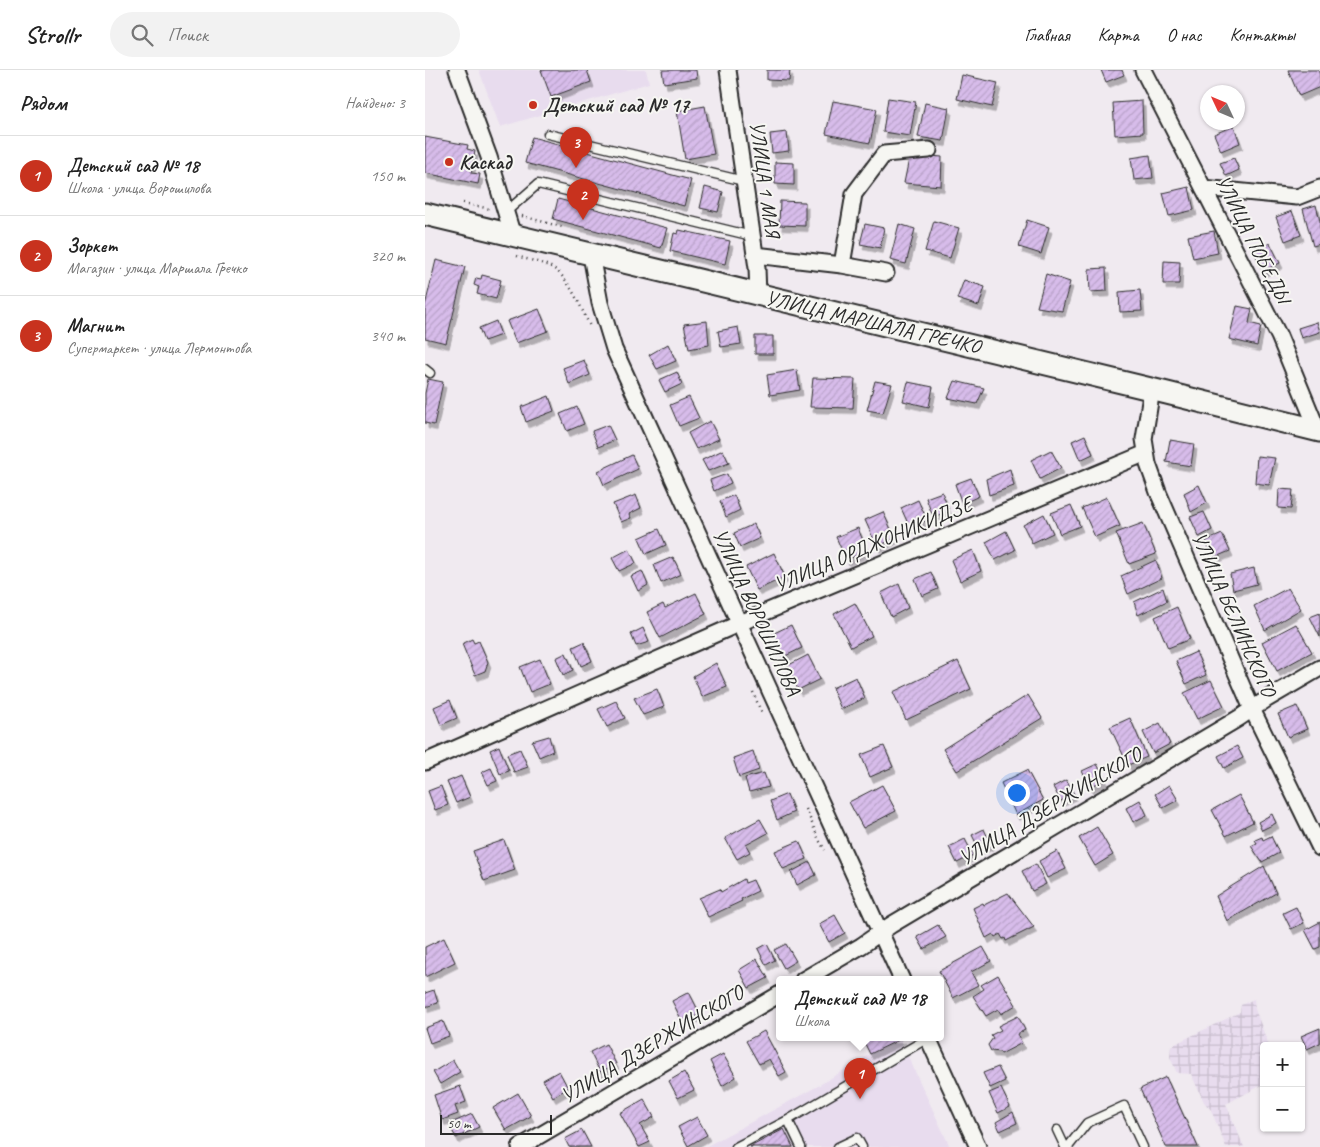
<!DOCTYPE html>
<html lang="ru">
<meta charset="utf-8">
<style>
body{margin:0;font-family:Caveat,sans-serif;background:#f2f2f2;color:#222}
.controls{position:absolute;right:15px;bottom:15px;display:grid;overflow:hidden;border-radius:5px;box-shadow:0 1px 4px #0004}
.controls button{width:45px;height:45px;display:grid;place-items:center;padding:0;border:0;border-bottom:1px solid #e0e0e0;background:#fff;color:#222;font:25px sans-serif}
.compass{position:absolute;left:775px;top:15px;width:45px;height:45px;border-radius:50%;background:#fff;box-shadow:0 1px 4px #0004;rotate:314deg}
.scale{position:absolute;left:15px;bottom:12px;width:112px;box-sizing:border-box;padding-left:5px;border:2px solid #2b2b2b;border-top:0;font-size:14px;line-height:18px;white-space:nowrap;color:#2b2b2b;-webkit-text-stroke:4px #f6f6f2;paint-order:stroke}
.you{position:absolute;left:591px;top:722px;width:18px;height:18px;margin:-12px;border:4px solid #fff;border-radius:50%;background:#1a73e8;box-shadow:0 0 0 8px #1a73e833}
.badge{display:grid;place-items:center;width:32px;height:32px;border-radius:50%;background:#c8321e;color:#fff;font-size:16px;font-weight:700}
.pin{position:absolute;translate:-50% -41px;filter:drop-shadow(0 1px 2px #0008)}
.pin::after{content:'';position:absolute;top:26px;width:18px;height:15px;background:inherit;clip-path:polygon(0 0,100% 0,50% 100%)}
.popup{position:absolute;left:351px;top:906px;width:168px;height:65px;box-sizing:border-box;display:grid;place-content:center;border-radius:5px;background:#fff;filter:drop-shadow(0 1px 4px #0005);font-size:16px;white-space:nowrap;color:#767676}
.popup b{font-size:19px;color:#222}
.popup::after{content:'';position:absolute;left:50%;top:100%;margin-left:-10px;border:10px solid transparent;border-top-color:#fff}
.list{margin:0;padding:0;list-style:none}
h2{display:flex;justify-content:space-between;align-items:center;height:65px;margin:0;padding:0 20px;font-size:21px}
h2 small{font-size:16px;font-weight:400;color:#767676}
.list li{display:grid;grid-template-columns:32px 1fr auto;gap:15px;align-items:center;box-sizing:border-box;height:80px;padding:0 20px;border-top:1px solid #e0e0e0}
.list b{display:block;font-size:19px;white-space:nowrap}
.list p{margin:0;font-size:16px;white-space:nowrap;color:#767676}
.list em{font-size:16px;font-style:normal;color:#767676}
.icon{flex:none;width:28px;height:28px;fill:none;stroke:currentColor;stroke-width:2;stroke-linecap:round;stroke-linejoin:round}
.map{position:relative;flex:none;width:895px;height:1077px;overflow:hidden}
header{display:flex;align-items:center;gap:30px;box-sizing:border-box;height:70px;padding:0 25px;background:#fff;border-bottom:1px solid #e0e0e0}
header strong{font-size:24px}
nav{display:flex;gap:28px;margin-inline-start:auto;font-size:18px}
.search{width:350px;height:45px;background:#f2f2f2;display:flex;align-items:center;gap:12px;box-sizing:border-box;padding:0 18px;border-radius:28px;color:#767676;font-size:19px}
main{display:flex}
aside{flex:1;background:#fff}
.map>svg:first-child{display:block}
.built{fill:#e8dcee}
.industrial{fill:url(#industrial-grid)}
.building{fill:url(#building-hatch);stroke:#2b2b2b;filter:url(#shadow)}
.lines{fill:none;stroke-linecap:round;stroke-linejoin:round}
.service-casing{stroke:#2b2b2b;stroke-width:11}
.minor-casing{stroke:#2b2b2b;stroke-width:19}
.secondary-casing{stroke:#2b2b2b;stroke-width:25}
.path{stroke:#2b2b2b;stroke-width:2.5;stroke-dasharray:1 4;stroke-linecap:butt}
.service{stroke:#f6f6f2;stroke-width:8}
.minor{stroke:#f6f6f2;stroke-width:15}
.secondary{stroke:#f6f6f2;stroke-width:21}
.poi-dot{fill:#c8321e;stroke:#f6f6f2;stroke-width:2}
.labels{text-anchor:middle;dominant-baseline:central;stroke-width:4;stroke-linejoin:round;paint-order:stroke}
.poi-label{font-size:21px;font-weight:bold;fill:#2b2b2b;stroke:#f6f6f2;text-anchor:start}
.street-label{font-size:21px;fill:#2b2b2b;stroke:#f6f6f2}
</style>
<header>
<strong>Strollr</strong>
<div class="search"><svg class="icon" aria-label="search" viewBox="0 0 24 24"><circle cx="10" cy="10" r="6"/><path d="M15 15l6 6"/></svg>Поиск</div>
<nav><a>Главная</a><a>Карта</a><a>О нас</a><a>Контакты</a></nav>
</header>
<main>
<aside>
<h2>Рядом<small>Найдено: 3</small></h2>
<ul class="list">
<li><span class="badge">1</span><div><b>Детский сад № 18</b><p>Школа · улица Ворошилова</p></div><em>150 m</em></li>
<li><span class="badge">2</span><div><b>Зоркет</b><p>Магазин · улица Маршала Гречко</p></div><em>320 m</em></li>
<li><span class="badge">3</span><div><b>Магнит</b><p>Супермаркет · улица Лермонтова</p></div><em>340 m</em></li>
</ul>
</aside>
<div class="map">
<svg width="895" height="1077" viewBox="0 0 895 1077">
<defs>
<pattern id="industrial-grid" width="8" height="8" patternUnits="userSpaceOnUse" patternTransform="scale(1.25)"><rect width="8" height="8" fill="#e8dcee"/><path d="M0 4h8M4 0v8" fill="none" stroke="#c7bdcc"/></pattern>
<pattern id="building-hatch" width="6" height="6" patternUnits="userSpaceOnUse" patternTransform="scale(1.25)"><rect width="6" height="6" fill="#d7bcea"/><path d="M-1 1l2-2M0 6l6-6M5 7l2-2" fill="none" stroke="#b9a2c9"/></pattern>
<filter id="shadow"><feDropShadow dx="3" dy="5.5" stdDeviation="0" flood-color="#0004"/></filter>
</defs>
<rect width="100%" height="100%" fill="#f0eaf0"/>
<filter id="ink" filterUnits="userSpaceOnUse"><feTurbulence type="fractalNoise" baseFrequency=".02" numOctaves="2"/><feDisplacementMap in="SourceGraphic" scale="10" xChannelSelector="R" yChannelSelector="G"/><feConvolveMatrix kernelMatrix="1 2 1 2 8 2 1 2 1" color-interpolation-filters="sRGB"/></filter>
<g filter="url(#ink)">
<path class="built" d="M 54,0 L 221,0 L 224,13 L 75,57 Z
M 475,969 L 525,1077 L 280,1077 L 393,1016 L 445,984 Z"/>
<path class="industrial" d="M 829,929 L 830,939 L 844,976 L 839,976 L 839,1014 L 801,1034 L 819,1077 L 801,1077 L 786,1040 L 779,1032 L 766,1004 L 752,1003 L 745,987 L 746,976 L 815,942 L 816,935 Z"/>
<path class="building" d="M 116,0 L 162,0 L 166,12 L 126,27 Z
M 237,0 L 271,0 L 272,8 L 239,13 Z
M 342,0 L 365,0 L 364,11 L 342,10 Z
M 676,0 L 697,0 L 699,5 L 681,12 Z
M 863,0 L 893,0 L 895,5 L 895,17 L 874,26 Z
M 537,5 L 573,13 L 567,37 L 532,29 Z
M 463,28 L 491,32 L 485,66 L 458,62 Z
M 408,31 L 452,39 L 445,73 L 401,64 Z
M 717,31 L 718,63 L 690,65 L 688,33 Z
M 500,33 L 524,38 L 518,71 L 493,67 Z
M 280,36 L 289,84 L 260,89 L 252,41 Z
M 809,56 L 815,73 L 796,81 L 789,64 Z
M 362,62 L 364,81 L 347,83 L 345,64 Z
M 0,67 L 43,75 L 42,79 L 50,81 L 46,103 L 55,104 L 53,114 L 0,103 Z
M 107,67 L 266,110 L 259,136 L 100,93 Z
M 485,84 L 517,87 L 516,116 L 479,113 Z
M 725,85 L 728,108 L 709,110 L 706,88 Z
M 809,88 L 814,100 L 801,106 L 795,93 Z
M 350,92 L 369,93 L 369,115 L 350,114 Z
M 280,117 L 298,122 L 293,142 L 275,138 Z
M 764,117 L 769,140 L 744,146 L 738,123 Z
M 133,129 L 242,158 L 236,178 L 128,149 Z
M 355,131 L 380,132 L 380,156 L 354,155 Z
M 891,135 L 895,151 L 895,174 L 888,176 L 878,139 Z
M 867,141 L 876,165 L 860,171 L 851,147 Z
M 602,150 L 624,157 L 616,184 L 594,177 Z
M 509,151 L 534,158 L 525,188 L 500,181 Z
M 440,154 L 459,158 L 455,178 L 435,174 Z
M 474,154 L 490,159 L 481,194 L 465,190 Z
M 254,160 L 305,171 L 300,194 L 245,181 L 249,163 L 253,164 Z
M 789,161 L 793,183 L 768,188 L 763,166 Z
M 845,173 L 855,193 L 838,201 L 829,181 Z
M 11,190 L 40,197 L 21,273 L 0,268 L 0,236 Z
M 739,191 L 755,192 L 754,214 L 738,214 Z
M 681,198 L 682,221 L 665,222 L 664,199 Z
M 621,204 L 645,212 L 637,241 L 612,237 Z
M 57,205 L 76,210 L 71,229 L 52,224 L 54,217 L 49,215 L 51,208 L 56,209 Z
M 539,210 L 560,217 L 554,236 L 532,229 Z
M 715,220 L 717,241 L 695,242 L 694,222 Z
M 812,236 L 827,239 L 824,253 L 836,256 L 832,276 L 804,269 Z
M 114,239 L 123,261 L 91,273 L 82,251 Z
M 71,251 L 76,265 L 59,271 L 54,258 Z
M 282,251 L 284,275 L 264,279 L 259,254 Z
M 892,252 L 895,262 L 876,268 L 873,258 Z
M 313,257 L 316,274 L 296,277 L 293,261 Z
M 330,266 L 348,266 L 348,284 L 330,284 Z
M 243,274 L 251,291 L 232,299 L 224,285 Z
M 159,290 L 165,305 L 144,314 L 138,298 Z
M 372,300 L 375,320 L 345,325 L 342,305 Z
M 252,302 L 257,314 L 240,322 L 234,310 Z
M 388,308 L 430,309 L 428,338 L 385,337 Z
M 3,309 L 18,312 L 9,355 L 0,353 L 0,323 Z
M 450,311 L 467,314 L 458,343 L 442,340 Z
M 530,311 L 559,318 L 552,334 L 523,328 Z
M 483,312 L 508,317 L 504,337 L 478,331 Z
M 124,326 L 129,341 L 101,352 L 96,337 Z
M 264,327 L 274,348 L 254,356 L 245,335 Z
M 152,337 L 159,354 L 142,361 L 135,344 Z
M 285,351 L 294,369 L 271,379 L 263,363 Z
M 183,355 L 190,370 L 173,377 L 167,361 Z
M 660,365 L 668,384 L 655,390 L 647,371 Z
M 745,370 L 769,374 L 766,396 L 741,392 Z
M 298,380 L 304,393 L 283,401 L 277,390 Z
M 626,380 L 636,398 L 615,409 L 606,390 Z
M 207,385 L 213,399 L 179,415 L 173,401 Z
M 832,386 L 850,388 L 844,415 L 830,413 Z
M 585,399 L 589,416 L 564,425 L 561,409 Z
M 302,404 L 306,413 L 289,421 L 285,410 Z
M 546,408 L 554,426 L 537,434 L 530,414 Z
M 774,415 L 782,433 L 766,442 L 759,423 Z
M 854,419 L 868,420 L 866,439 L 853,438 Z
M 517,422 L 524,441 L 508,447 L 501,428 Z
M 211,425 L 216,438 L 204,444 L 206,448 L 196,452 L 188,434 Z
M 309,425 L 315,440 L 301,447 L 295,431 Z
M 682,427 L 695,456 L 670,467 L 657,438 Z
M 493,430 L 502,450 L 485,458 L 476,438 Z
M 646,435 L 655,456 L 635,464 L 626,443 Z
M 458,442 L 470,468 L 452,477 L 440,450 Z
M 779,442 L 787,460 L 774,467 L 765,447 Z
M 619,444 L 628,463 L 607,473 L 598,455 Z
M 718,453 L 731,484 L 704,494 L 691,463 Z
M 329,454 L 335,468 L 315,477 L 309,463 Z
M 433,458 L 442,481 L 421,490 L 411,467 Z
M 234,459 L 241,475 L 221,484 L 214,468 Z
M 581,461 L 590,480 L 570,490 L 561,472 Z
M 797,464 L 805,481 L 788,488 L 781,471 Z
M 204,479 L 211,493 L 194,501 L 187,488 Z
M 548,480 L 556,501 L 535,511 L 526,490 Z
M 349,483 L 360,507 L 332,520 L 321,497 Z
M 248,487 L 256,504 L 236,513 L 229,495 Z
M 731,490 L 737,508 L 703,524 L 696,506 Z
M 829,498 L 832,514 L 808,520 L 805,504 Z
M 217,501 L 223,515 L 213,521 L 206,506 Z
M 506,502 L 513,519 L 497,526 L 490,509 Z
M 474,514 L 483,538 L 466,547 L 456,523 Z
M 738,518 L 742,531 L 713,545 L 709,532 Z
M 863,518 L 876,539 L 840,560 L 829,536 Z
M 271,523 L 281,544 L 235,568 L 222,542 L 238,534 L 240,538 Z
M 430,533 L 447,566 L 426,577 L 409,544 Z
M 752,537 L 765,569 L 743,578 L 730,547 Z
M 895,543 L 895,567 L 885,547 Z
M 871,554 L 887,582 L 852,601 L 837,572 Z
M 366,555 L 377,578 L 358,587 L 347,564 Z
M 218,558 L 224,572 L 211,576 L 206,564 Z
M 47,569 L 49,573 L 54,571 L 63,592 L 60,601 L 50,605 L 37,574 Z
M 159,572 L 167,591 L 156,596 L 148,577 Z
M 771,582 L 781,605 L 761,614 L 751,591 Z
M 141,583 L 148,600 L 138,605 L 131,588 Z
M 383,585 L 395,609 L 373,620 L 362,596 Z
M 115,589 L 125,614 L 105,622 L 95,597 Z
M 533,591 L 546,619 L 481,650 L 468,622 Z
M 291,593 L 302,617 L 277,627 L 268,606 Z
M 431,607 L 440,628 L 416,639 L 407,618 Z
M 786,610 L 799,636 L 772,649 L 759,623 Z
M 232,619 L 239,637 L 218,645 L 209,628 Z
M 603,625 L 617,648 L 532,701 L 518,679 Z
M 25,630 L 32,648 L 16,655 L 9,637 Z
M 191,631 L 200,648 L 182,657 L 173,639 Z
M 872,636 L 882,659 L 863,667 L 853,644 Z
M 705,648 L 722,687 L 703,695 L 685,657 Z
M 735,653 L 745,674 L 728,683 L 718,662 Z
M 124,666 L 128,681 L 114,687 L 107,671 Z
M 74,676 L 84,701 L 75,704 L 65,680 Z
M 459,676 L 468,697 L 445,707 L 436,685 Z
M 812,676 L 818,688 L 799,698 L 793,686 Z
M 95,679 L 103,697 L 89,702 L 82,684 Z
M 328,681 L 334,700 L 314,707 L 308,688 Z
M 672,694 L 680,709 L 665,717 L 657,701 Z
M 66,698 L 72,711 L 63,715 L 57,702 Z
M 602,700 L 618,730 L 591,745 L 576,713 Z
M 339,703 L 344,717 L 324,722 L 320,708 Z
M 36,706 L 45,727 L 31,733 L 22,712 Z
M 641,710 L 649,724 L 636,731 L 628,717 Z
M 457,715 L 471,741 L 438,758 L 424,732 Z
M 744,715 L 753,730 L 738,738 L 730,724 Z
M 16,716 L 23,735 L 10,740 L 3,721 Z
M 362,724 L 369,742 L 352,750 L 345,731 Z
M 814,725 L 828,752 L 801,766 L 787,740 Z
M 715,730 L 722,745 L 708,752 L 701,738 Z
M 847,744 L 851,753 L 837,760 L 833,752 Z
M 335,749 L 343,763 L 321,775 L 325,782 L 312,789 L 300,768 Z
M 672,757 L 688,785 L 670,796 L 654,768 Z
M 559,759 L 566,774 L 554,779 L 547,765 Z
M 846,766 L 854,783 L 837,792 L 826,776 L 832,773 L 830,770 L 837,767 L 838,770 Z
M 540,769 L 548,785 L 532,793 L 524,777 Z
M 79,770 L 90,800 L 59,811 L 48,781 Z
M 374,771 L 382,789 L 358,799 L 350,781 Z
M 632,781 L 641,799 L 622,808 L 614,791 Z
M 385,792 L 391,805 L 372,815 L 366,802 Z
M 611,794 L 621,814 L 607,821 L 597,801 Z
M 839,796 L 851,823 L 802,851 L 791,826 Z
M 319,809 L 320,813 L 328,810 L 333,821 L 316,829 L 317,831 L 283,847 L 274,828 L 295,819 L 296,822 Z
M 583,823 L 609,857 L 581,871 L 580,868 L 578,869 L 575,864 L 570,867 L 568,864 L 561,868 L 548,838 L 558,833 L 559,835 Z
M 871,837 L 879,853 L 866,859 L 858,843 Z
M 410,845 L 420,863 L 404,872 L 394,854 Z
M 895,852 L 895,877 L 890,879 L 880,860 Z
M 513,855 L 521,867 L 499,879 L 492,867 Z
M 19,868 L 30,892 L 0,907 L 0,877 Z
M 342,874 L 350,890 L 341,895 L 333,879 Z
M 361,874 L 371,891 L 359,898 L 349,880 Z
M 558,877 L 566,891 L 546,902 L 553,915 L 528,928 L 514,901 Z
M 332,889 L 343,908 L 324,918 L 314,900 Z
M 573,905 L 591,935 L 576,944 L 573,939 L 561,946 L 548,926 L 559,919 L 556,915 Z
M 9,920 L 13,933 L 0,937 L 0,923 Z
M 264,922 L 275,944 L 258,953 L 247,931 Z
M 593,946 L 600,960 L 592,964 L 597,973 L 576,984 L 575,982 L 566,981 L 563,975 L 568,968 L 566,965 L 576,960 L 573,956 Z
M 18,951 L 24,966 L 5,973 L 0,958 Z
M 895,958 L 895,973 L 882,979 L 876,966 Z
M 339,961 L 361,1002 L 354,1006 L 344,989 L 334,994 L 321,971 Z
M 437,968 L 478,968 L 445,984 Z
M 181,974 L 191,994 L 175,1002 L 165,982 Z
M 298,984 L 311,1007 L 297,1016 L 285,991 Z
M 28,990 L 35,1002 L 15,1014 L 8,1002 Z
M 573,997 L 580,1011 L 565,1018 L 558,1003 Z
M 134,1001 L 143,1018 L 128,1027 L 118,1010 Z
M 259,1002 L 269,1020 L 253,1028 L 244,1011 Z
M 741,1007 L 773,1077 L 741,1077 L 715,1019 Z
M 35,1016 L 41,1032 L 30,1036 L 33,1044 L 17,1050 L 9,1025 Z
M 576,1018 L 585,1037 L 573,1043 L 564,1023 Z
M 93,1023 L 106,1046 L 81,1060 L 68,1038 Z
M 219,1029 L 229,1047 L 215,1055 L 225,1072 L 214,1077 L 195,1043 Z
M 588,1042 L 592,1053 L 575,1061 L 571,1052 Z
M 47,1044 L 54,1057 L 31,1068 L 24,1054 Z
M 272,1047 L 282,1065 L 263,1076 L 253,1057 Z
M 359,1059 L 368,1077 L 325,1077 Z
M 157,1060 L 166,1077 L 144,1077 L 140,1069 Z"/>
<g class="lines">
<defs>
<path id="service" d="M 123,64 L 319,111
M 81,142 L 113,114 L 327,166
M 0,299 L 5,303
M 363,1050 L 376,1077
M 632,1060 L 640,1077
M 311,1077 L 363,1050 L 503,968
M 413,1077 L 432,1068 L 437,1077
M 643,1077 L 662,1053 L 699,1036 L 718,1077"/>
<path id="minor" d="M 32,0 L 64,87 L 88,166
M 303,0 L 332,198 L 333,225
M 718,0 L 854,266 L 893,361
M 778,118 L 872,127 L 895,118
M 166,185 L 175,233 L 189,279 L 477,910
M 330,185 L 417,195 L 461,203
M 417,195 L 429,124 L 459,84 L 504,80
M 727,319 L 719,369 L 723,394 L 733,422 L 827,639 L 895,778
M 0,692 L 329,547 L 721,383
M 378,910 L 436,876 L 466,855 L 814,648 L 842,629 L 895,598
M 503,968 L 553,1077
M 95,1077 L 355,924"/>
<path id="secondary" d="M 0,144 L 742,323 L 895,361"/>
</defs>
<use href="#service" class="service-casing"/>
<use href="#minor" class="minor-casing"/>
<use href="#secondary" class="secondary-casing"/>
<path class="path" d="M 38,133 L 65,139
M 97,146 L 137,157
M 92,186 C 103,190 116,192 126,197 C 144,206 157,241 166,258
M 328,622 L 337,644
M 381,739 L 394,770 L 400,780"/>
<use href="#service" class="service"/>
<use href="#minor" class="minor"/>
<use href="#secondary" class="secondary"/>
</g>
</g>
<g class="poi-dot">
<circle cx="108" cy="35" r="5"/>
<circle cx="24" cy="92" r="5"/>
</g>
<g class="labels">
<g class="poi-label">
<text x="118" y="35">Детский сад № 17</text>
<text x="34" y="92">Каскад</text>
</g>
<g class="street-label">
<text transform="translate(340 109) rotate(82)">УЛИЦА 1 МАЯ</text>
<text transform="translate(828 169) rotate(63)">УЛИЦА ПОБЕДЫ</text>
<text transform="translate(448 252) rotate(13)">УЛИЦА МАРШАЛА ГРЕЧКО</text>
<text transform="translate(448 474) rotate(-23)">УЛИЦА ОРДЖОНИКИДЗЕ</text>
<text transform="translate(332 542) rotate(65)">УЛИЦА ВОРОШИЛОВА</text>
<text transform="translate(809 544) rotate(66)">УЛИЦА БЕЛИНСКОГО</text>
<text transform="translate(625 736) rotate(-31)">УЛИЦА ДЗЕРЖИНСКОГО</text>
<text transform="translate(227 974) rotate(-31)">УЛИЦА ДЗЕРЖИНСКОГО</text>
</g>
</g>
</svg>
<div class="controls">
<button>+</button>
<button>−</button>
</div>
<svg class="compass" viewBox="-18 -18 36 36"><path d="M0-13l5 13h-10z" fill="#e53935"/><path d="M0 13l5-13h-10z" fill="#767676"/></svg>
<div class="scale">50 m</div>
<div class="you"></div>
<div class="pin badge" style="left:435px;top:1029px">1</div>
<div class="popup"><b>Детский сад № 18</b>Школа</div>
<div class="pin badge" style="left:158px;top:150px">2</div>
<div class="pin badge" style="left:151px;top:98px">3</div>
</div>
</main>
